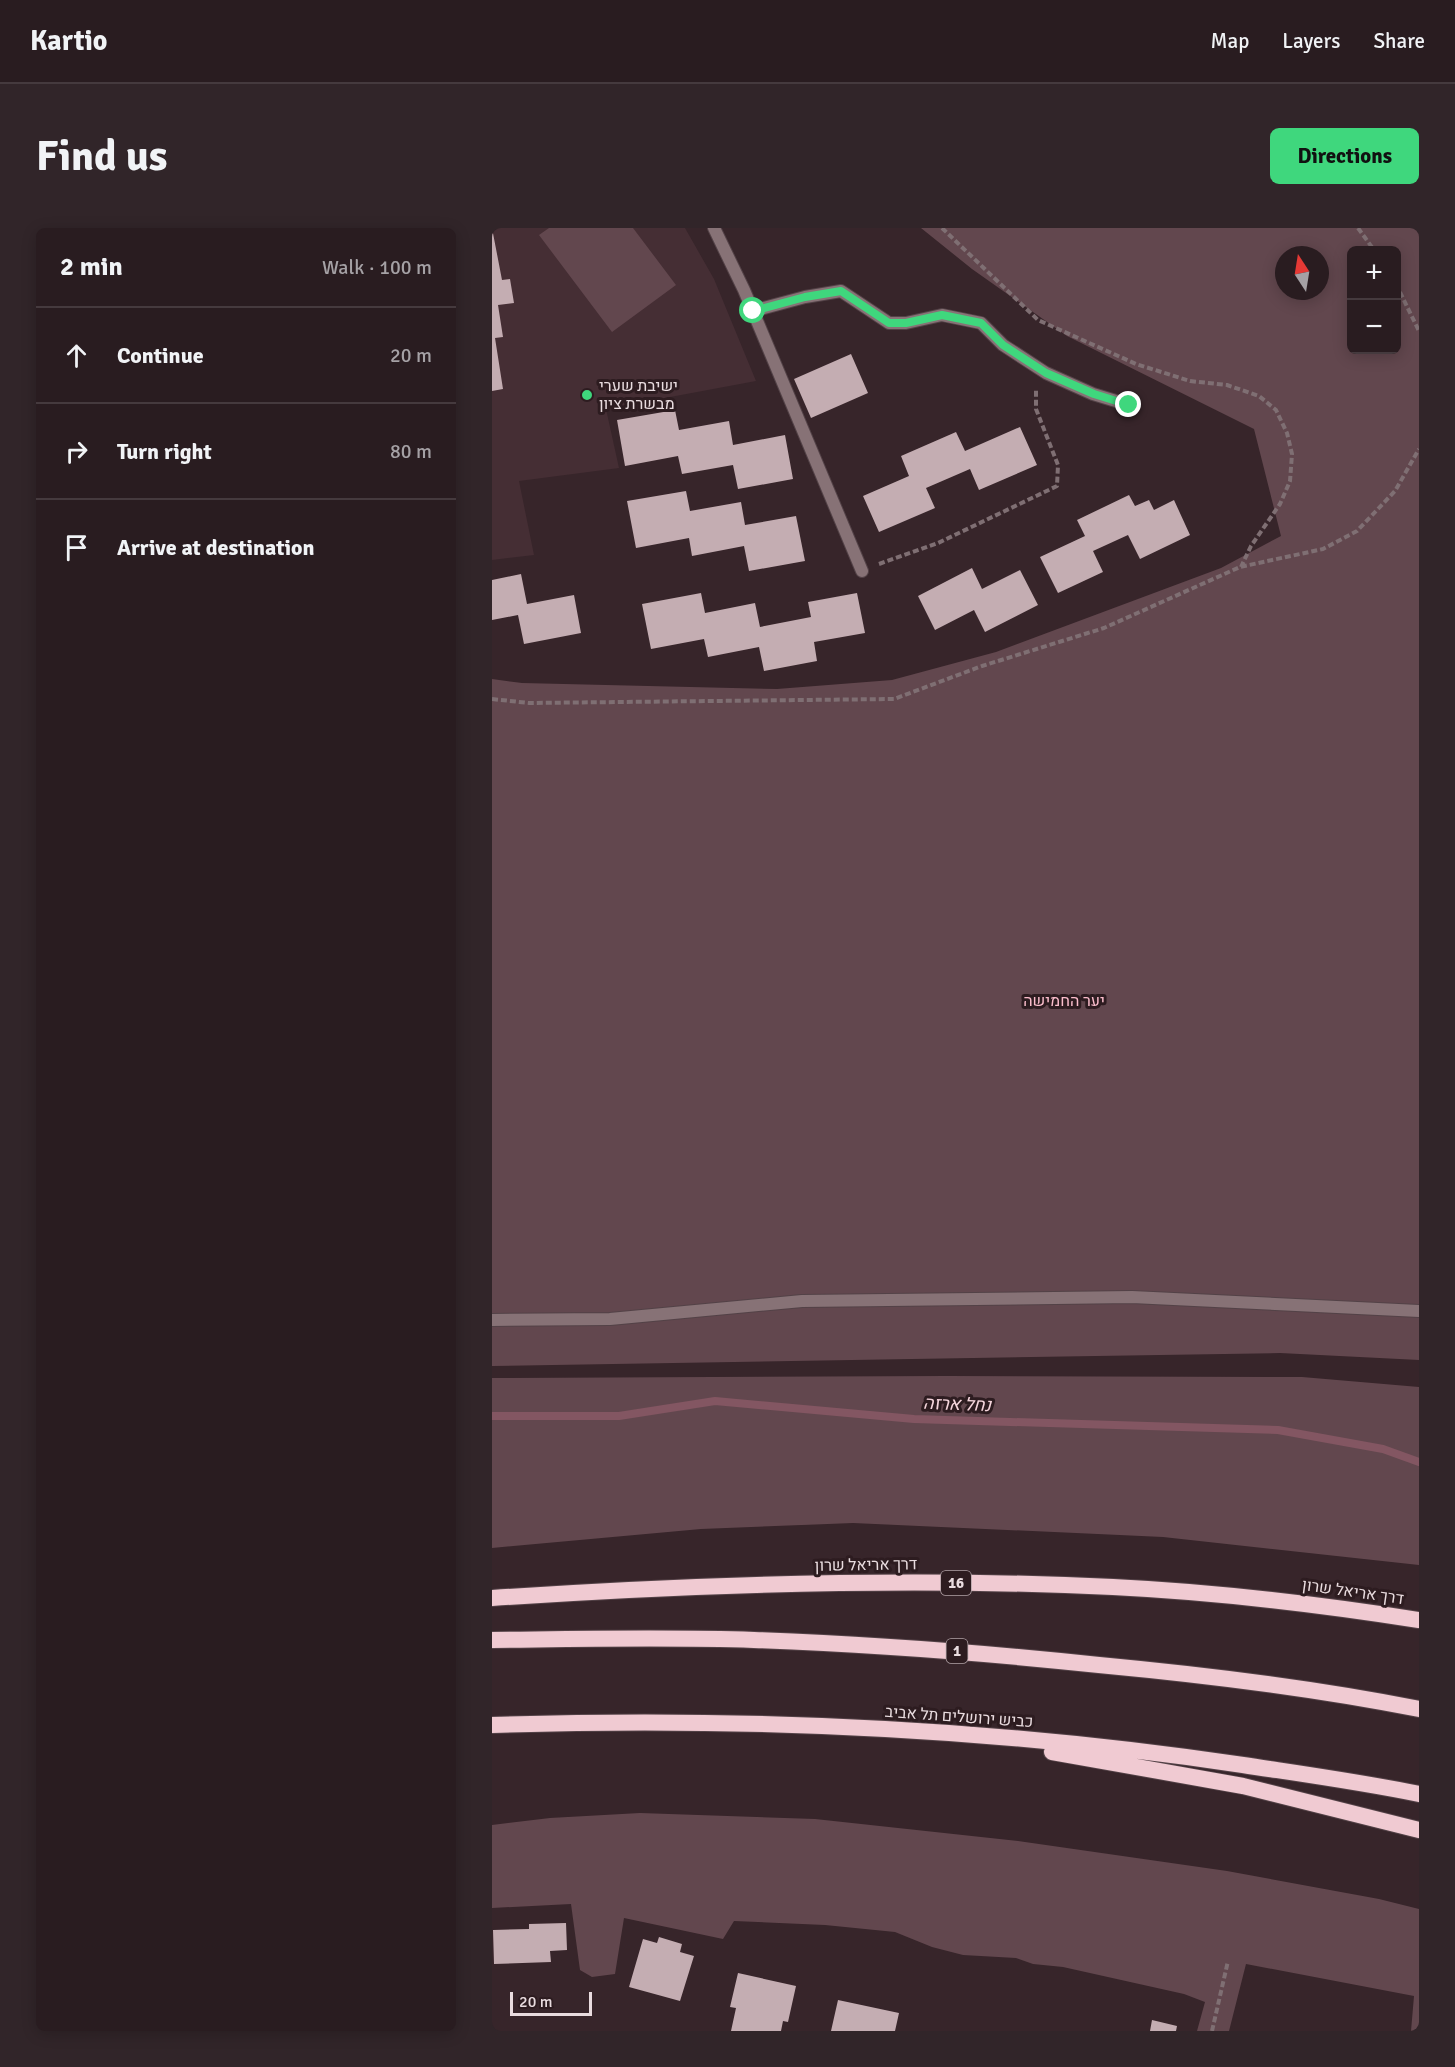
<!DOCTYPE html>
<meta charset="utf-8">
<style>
body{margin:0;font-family:Signika,Heebo,sans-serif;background:#312529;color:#f1f3f6}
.controls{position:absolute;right:18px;top:18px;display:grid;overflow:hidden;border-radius:9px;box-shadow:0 3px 15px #0003}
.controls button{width:54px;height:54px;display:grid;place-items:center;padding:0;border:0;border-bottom:2px solid #453a3e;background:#291c20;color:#f1f3f6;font:30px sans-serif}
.compass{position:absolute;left:783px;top:18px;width:54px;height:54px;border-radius:50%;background:#291c20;box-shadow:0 3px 15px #0003;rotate:348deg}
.scale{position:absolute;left:18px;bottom:15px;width:82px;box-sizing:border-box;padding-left:6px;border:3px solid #e9dcdf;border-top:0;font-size:16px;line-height:21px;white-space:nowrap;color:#e9dcdf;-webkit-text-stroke:4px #2d1c20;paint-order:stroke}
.stop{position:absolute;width:18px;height:18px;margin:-14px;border:4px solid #3fd77d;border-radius:50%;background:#fff}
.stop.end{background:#3fd77d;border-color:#fff;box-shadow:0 2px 6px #0008}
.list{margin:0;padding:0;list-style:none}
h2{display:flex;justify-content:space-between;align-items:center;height:78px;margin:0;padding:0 24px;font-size:26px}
h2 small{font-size:20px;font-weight:400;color:#a5a1a5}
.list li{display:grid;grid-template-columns:39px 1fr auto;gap:18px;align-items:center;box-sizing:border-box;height:96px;padding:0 24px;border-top:2px solid #453a3e}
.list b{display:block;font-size:22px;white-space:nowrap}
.list em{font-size:20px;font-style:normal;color:#a5a1a5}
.icon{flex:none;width:33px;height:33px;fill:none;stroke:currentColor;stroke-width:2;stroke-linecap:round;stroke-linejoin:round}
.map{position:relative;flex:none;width:927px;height:1803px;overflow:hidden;border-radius:9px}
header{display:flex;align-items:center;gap:36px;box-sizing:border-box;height:84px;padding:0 30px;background:#291c20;border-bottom:2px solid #453a3e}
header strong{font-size:28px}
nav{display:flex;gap:33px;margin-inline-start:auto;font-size:21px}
.intro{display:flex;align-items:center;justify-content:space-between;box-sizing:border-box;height:144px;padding:0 36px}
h1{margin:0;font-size:42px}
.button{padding:15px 27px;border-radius:9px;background:#3fd77d;color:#111;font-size:21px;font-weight:700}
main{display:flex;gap:36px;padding:0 36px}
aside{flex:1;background:#291c20;border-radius:9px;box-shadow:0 3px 15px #0003}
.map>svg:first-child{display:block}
.built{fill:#452e34}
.green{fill:#62474e;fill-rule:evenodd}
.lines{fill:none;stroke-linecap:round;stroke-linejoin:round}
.stream{stroke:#835662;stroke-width:8}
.building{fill:#c4adb2}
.minor-casing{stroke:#534247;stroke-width:14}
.tertiary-casing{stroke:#534247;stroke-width:14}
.trunk-casing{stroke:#534247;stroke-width:18}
.path{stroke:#7f6f73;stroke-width:4;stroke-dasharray:6 3;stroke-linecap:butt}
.minor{stroke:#877276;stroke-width:12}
.tertiary{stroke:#877276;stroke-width:12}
.trunk{stroke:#f0cad2;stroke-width:16}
.route{stroke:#3fd77d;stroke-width:8}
.poi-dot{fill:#3fd77d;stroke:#2d1c20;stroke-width:2}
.labels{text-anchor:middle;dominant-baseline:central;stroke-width:6;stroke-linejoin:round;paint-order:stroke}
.shield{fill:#2d1c20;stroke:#b1a2a6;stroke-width:1.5}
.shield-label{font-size:15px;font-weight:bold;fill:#e9dcdf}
.poi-label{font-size:16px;fill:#e9dcdf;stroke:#2d1c20;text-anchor:start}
.park-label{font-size:16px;fill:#fbbdcc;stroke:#2d1c20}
.street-label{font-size:16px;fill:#e9dcdf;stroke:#2d1c20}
.water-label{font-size:18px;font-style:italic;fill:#f5d5dc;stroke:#2d1c20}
</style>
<header>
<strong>Kartio</strong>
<nav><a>Map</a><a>Layers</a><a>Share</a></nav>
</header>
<div class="intro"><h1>Find us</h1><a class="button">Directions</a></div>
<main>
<aside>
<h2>2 min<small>Walk · 100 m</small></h2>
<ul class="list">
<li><svg class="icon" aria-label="ahead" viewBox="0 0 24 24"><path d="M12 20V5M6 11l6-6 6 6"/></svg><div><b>Continue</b></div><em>20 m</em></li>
<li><svg class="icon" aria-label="right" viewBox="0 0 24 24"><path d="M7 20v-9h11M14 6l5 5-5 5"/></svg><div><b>Turn right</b></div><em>80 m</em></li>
<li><svg class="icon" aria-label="arrive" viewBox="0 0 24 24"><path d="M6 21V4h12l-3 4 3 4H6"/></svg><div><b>Arrive at destination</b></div></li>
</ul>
</aside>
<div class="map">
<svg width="927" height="1803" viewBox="0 0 927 1803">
<rect width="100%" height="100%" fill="#37252a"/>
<path class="built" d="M 0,0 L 193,0 L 222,51 L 264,153 L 114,181 L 127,240 L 27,253 L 42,327 L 0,332 Z"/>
<path class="green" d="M 57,0 L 141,0 L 184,57 L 120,104 L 47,7 Z
M 429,0 L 927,0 L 927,1132 L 788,1125 L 0,1138 L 0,451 L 30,455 L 285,461 L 400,452 L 504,424 L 729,340 L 789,308 L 762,201 L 575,108 L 480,41 ZM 860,22 L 904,22 L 904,122 L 860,122 ZM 792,27 L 828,27 L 828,63 L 792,63 Z
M 455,1148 L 810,1149 L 927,1159 L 927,1337 L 671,1309 L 361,1295 L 209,1301 L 0,1320 L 0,1150 Z
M 148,1585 L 323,1591 L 526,1613 L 735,1643 L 887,1671 L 927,1681 L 927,1803 L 919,1803 L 922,1768 L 754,1736 L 737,1803 L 705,1803 L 713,1774 L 692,1766 L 571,1739 L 541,1736 L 524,1730 L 471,1727 L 440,1719 L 403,1704 L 333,1697 L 242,1693 L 231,1711 L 132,1690 L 123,1746 L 100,1749 L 88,1742 L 79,1676 L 0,1680 L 0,1597 L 58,1590 Z"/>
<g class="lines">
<path class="stream" d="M 0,1188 L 127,1188 L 223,1173 L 422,1191 L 786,1202 L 891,1221 L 927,1234"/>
</g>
<path class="building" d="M 0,0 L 10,52 L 18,51 L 22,75 L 6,77 L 11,109 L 3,110 L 11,161 L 0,163 Z
M 359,126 L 376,165 L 319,190 L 302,151 Z
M 183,182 L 187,202 L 237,193 L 241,217 L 293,207 L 301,251 L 246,261 L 241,237 L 190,246 L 186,228 L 133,238 L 125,192 Z
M 528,199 L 545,237 L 487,262 L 478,241 L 434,260 L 443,280 L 387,304 L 371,268 L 417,248 L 409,228 L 464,204 L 473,223 Z
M 194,263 L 198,283 L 249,274 L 253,297 L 304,288 L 313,333 L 257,343 L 252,318 L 200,328 L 197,310 L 144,320 L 135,273 Z
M 637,267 L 643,278 L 657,272 L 662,282 L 682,272 L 698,307 L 648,331 L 636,307 L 601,323 L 611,344 L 566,365 L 548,329 L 593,308 L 585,292 Z
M 480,340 L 490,361 L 528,342 L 546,377 L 493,404 L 482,382 L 443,402 L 426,368 Z
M 29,346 L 35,376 L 82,367 L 89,405 L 32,416 L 26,387 L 0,392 L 0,352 Z
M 209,365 L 213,385 L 263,375 L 268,399 L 319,389 L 316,374 L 365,365 L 373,405 L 322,414 L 325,433 L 272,443 L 267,419 L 216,429 L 212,411 L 159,421 L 150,376 Z
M 74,1695 L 75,1722 L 58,1723 L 59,1734 L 2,1736 L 1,1702 L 37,1701 L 37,1696 Z
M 167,1709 L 190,1716 L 188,1724 L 202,1728 L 188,1773 L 137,1759 L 151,1711 L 165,1715 Z
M 246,1745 L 304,1758 L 296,1794 L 291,1793 L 289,1803 L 239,1803 L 244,1780 L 238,1779 Z
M 346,1772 L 407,1785 L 403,1803 L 339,1803 Z
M 660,1792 L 685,1798 L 684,1803 L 658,1803 Z"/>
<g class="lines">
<defs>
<path id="minor" d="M 222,0 L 252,62 L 370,343
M 261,83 L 313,69 L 349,63 L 397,95 L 414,95 L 450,87 L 489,95 L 511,117 L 554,145 L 601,166 L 637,177"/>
<path id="tertiary" d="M 0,1092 L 118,1091 L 310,1073 L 640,1069 L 927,1083"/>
<path id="trunk" d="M 0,1370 C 206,1356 414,1349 621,1359 C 723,1364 825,1376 927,1392
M 0,1412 C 87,1411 175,1409 262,1412 C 377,1416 493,1425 607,1437 C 714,1447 822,1460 927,1481
M 0,1497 C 251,1489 503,1500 751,1537 C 810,1546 869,1554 927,1566
M 560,1524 L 751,1558 L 927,1602"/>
</defs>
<use href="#minor" class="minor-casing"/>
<use href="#tertiary" class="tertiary-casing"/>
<use href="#trunk" class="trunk-casing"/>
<path class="path" d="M 450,0 L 546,92 L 644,136 L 698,153 L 735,157 L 767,168 L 784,182 L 795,205 L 800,226 L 798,253 L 788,276 L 759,318 L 749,339
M 866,0 L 882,22
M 904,56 L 927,103
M 387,336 L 446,315 L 565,258 L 566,237 L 544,181 L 544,162
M 0,471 L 37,475 L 402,471 L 490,438 L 612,400 L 748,339 L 831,321 L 865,303 L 903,263 L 927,221
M 720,1803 L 736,1733"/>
<use href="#minor" class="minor"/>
<use href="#tertiary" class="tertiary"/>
<use href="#trunk" class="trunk"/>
</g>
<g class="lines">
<path class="route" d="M 261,83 L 313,69 L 349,63 L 397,95 L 414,95 L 450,87 L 489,95 L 511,117 L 554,145 L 602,166 L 637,177"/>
</g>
<circle class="poi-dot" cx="95" cy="167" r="6"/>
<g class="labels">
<g class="shield">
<rect x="449" y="1343" width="30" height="24" rx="4.5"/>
<rect x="454.5" y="1411" width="21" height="24" rx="4.5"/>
</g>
<g class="shield-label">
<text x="464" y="1355">16</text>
<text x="465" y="1423">1</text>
</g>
<g class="poi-label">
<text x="107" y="158">ישיבת שערי<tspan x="107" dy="18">מבשרת ציון</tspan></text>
</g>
<g class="park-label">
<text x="572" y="773">יער החמישה</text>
</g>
<g class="street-label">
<text transform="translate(374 1337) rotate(-1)">דרך אריאל שרון</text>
<text transform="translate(861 1364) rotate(8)">דרך אריאל שרון</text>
<text transform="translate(467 1489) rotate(4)">כביש ירושלים תל אביב</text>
</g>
<g class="water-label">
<text transform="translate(465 1176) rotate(2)">נחל ארזה</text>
</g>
</g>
</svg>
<div class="controls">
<button>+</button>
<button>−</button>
</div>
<svg class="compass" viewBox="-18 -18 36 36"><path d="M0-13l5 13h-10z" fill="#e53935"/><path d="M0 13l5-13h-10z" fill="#a5a1a5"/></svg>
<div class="scale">20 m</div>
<div class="stop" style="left:261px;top:83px"></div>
<div class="stop end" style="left:637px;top:177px"></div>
</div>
</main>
